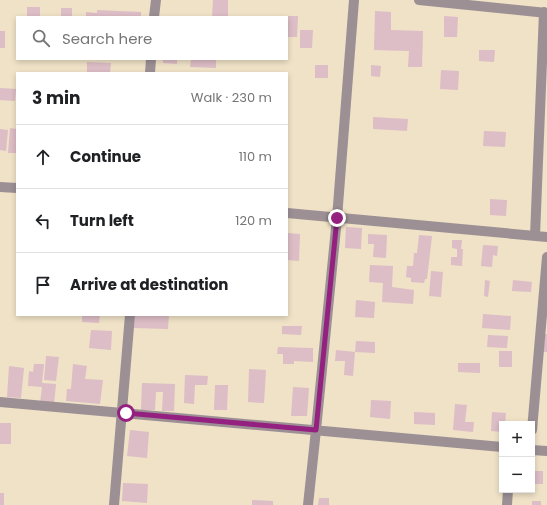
<!DOCTYPE html>
<meta charset="utf-8">
<style>
body{margin:0;font-family:Poppins,sans-serif;background:#f2f2f2;color:#202124}
.controls{position:absolute;right:12px;bottom:12px;display:grid;overflow:hidden;border-radius:0px;box-shadow:0 2px 6px #0003}
.controls button{width:36px;height:36px;display:grid;place-items:center;padding:0;border:0;border-bottom:1px solid #e0e0e0;background:#fff;color:#202124;font:20px sans-serif}
.stop{position:absolute;width:12px;height:12px;margin:-9px;border:3px solid #942180;border-radius:50%;background:#fff}
.stop.end{background:#942180;border-color:#fff;box-shadow:0 1px 4px #0008}
.list{margin:0;padding:0;list-style:none}
h2{display:flex;justify-content:space-between;align-items:center;height:52px;margin:0;padding:0 16px;font-size:17px}
h2 small{font-size:13px;font-weight:400;color:#757577}
.list li{display:grid;grid-template-columns:26px 1fr auto;gap:12px;align-items:center;box-sizing:border-box;height:64px;padding:0 16px;border-top:1px solid #e0e0e0}
.list b{display:block;font-size:15px;white-space:nowrap}
.list em{font-size:13px;font-style:normal;color:#757577}
.icon{flex:none;width:22px;height:22px;fill:none;stroke:currentColor;stroke-width:2;stroke-linecap:round;stroke-linejoin:round}
.map{position:relative;flex:none;width:547px;height:505px;overflow:hidden}
.search{position:absolute;background:#fff;box-shadow:0 2px 6px #0003;left:16px;top:16px;width:272px;height:44px;display:flex;align-items:center;gap:10px;box-sizing:border-box;padding:0 14px;border-radius:0px;color:#757577;font-size:15px}
.panel{position:absolute;background:#fff;box-shadow:0 2px 6px #0003;left:16px;top:72px;width:272px;height:244px;border-radius:0px}
.map>svg:first-child{display:block}
.building{fill:#ddbdc6}
.lines{fill:none;stroke-linecap:round;stroke-linejoin:round}
.minor{stroke:#9c9095;stroke-width:10}
.route{stroke:#942180;stroke-width:5}
</style>
<div class="map">
<svg width="547" height="505" viewBox="0 0 547 505">
<rect width="100%" height="100%" fill="#efe2c7"/>
<path class="building" d="M 213,0 L 228,0 L 228,17 L 212,17 Z
M 27,7 L 40,7 L 40,17 L 27,17 Z
M 61,8 L 72,8 L 72,17 L 61,17 Z
M 97,10 L 141,12 L 141,17 L 86,17 L 86,12 L 97,13 Z
M 375,11 L 391,12 L 391,30 L 423,31 L 422,67 L 408,67 L 409,51 L 374,50 Z
M 287,16 L 298,16 L 297,37 L 287,37 Z
M 444,16 L 458,17 L 457,37 L 444,37 Z
M 300,30 L 313,30 L 312,48 L 300,48 Z
M 0,31 L 5,31 L 5,48 L 0,48 Z
M 479,50 L 495,50 L 494,62 L 479,61 Z
M 163,59 L 177,59 L 177,64 L 163,63 Z
M 191,59 L 216,59 L 216,68 L 190,67 Z
M 87,62 L 111,63 L 110,73 L 87,73 Z
M 315,65 L 328,65 L 328,78 L 315,78 Z
M 371,65 L 381,66 L 380,77 L 371,76 Z
M 441,70 L 459,71 L 458,90 L 440,89 Z
M 0,88 L 16,89 L 15,101 L 0,100 Z
M 373,117 L 408,119 L 407,131 L 373,129 Z
M 10,128 L 17,129 L 17,153 L 8,153 Z
M 0,129 L 8,130 L 6,151 L 0,150 Z
M 484,131 L 506,132 L 505,147 L 483,146 Z
M 490,199 L 507,200 L 506,216 L 490,215 Z
M 346,227 L 362,228 L 361,249 L 345,248 Z
M 287,233 L 300,234 L 299,261 L 287,260 Z
M 368,234 L 387,235 L 386,258 L 373,257 L 374,244 L 368,244 Z
M 419,235 L 432,236 L 427,279 L 425,279 L 424,283 L 411,282 L 411,278 L 406,277 L 407,266 L 413,266 L 414,253 L 417,253 Z
M 452,240 L 462,240 L 461,249 L 463,249 L 462,266 L 451,265 L 451,257 L 457,257 L 457,249 L 452,248 Z
M 483,245 L 498,246 L 497,256 L 493,255 L 492,267 L 481,266 Z
M 370,265 L 393,266 L 392,287 L 414,290 L 413,304 L 382,302 L 383,283 L 369,282 Z
M 431,271 L 443,272 L 441,297 L 429,296 Z
M 485,280 L 490,281 L 488,297 L 484,296 Z
M 513,280 L 532,282 L 531,292 L 512,291 Z
M 356,300 L 375,302 L 374,318 L 355,317 Z
M 483,314 L 511,316 L 510,330 L 482,328 Z
M 82,315 L 100,315 L 99,323 L 82,322 Z
M 135,315 L 169,315 L 168,329 L 134,328 Z
M 282,326 L 302,326 L 301,335 L 282,334 Z
M 91,330 L 112,331 L 111,350 L 89,348 Z
M 544,334 L 547,334 L 547,352 L 543,352 Z
M 488,335 L 508,336 L 507,348 L 487,347 Z
M 356,341 L 375,342 L 375,353 L 355,352 Z
M 278,347 L 313,348 L 313,362 L 294,361 L 294,364 L 283,364 L 283,354 L 277,354 Z
M 336,350 L 355,352 L 353,376 L 344,375 L 345,361 L 335,361 Z
M 499,351 L 512,351 L 512,367 L 499,367 Z
M 46,356 L 59,357 L 56,381 L 44,380 Z
M 458,363 L 480,363 L 480,373 L 458,372 Z
M 34,364 L 44,364 L 42,383 L 56,384 L 54,404 L 40,403 L 42,387 L 28,386 L 29,371 L 33,372 Z
M 73,364 L 87,366 L 85,379 L 103,380 L 100,404 L 66,401 L 67,389 L 71,389 Z
M 9,366 L 24,368 L 21,398 L 7,397 Z
M 249,369 L 266,370 L 264,403 L 248,402 Z
M 185,375 L 208,376 L 207,385 L 195,385 L 194,404 L 184,403 Z
M 142,383 L 175,384 L 174,411 L 162,411 L 163,392 L 156,392 L 155,410 L 141,410 Z
M 215,385 L 228,385 L 227,410 L 214,410 Z
M 293,387 L 309,388 L 307,416 L 291,416 Z
M 371,400 L 391,401 L 390,419 L 370,417 Z
M 455,404 L 467,405 L 465,422 L 474,422 L 473,432 L 453,430 Z
M 414,412 L 435,413 L 435,425 L 414,424 Z
M 492,412 L 506,413 L 505,424 L 502,424 L 502,432 L 491,431 Z
M 0,423 L 11,423 L 11,444 L 0,444 Z
M 130,430 L 149,432 L 147,458 L 127,456 Z
M 532,471 L 543,471 L 543,484 L 532,484 Z
M 123,483 L 148,484 L 147,503 L 122,501 Z
M 0,493 L 4,493 L 4,505 L 0,505 Z
M 319,498 L 329,498 L 329,505 L 318,505 Z
M 252,500 L 273,501 L 273,505 L 252,505 Z
M 532,501 L 541,501 L 541,505 L 532,505 Z"/>
<g class="lines">
<path class="minor" d="M 419,0 L 547,13
M 154,17 L 156,0
M 150,73 L 151,59
M 0,187 L 17,188
M 287,213 L 547,237
M 535,236 L 544,12
M 0,402 L 502,447
M 532,430 L 547,257
M 532,450 L 547,451
M 114,505 L 130,315
M 308,505 L 316,430 L 337,218 L 354,0
M 507,505 L 508,490"/>
</g>
<g class="lines">
<path class="route" d="M 126,413 L 316,430 L 337,218"/>
</g>
</svg>
<div class="controls">
<button>+</button>
<button>−</button>
</div>
<div class="stop" style="left:126px;top:413px"></div>
<div class="stop end" style="left:337px;top:218px"></div>
<div class="search"><svg class="icon" aria-label="search" viewBox="0 0 24 24"><circle cx="10" cy="10" r="6"/><path d="M15 15l6 6"/></svg>Search here</div>
<section class="panel">
<h2>3 min<small>Walk · 230 m</small></h2>
<ul class="list">
<li><svg class="icon" aria-label="ahead" viewBox="0 0 24 24"><path d="M12 20V5M6 11l6-6 6 6"/></svg><div><b>Continue</b></div><em>110 m</em></li>
<li><svg class="icon" aria-label="left" viewBox="0 0 24 24"><path d="M17 20v-9H6M10 6l-5 5 5 5"/></svg><div><b>Turn left</b></div><em>120 m</em></li>
<li><svg class="icon" aria-label="arrive" viewBox="0 0 24 24"><path d="M6 21V4h12l-3 4 3 4H6"/></svg><div><b>Arrive at destination</b></div></li>
</ul>
</section>
</div>
